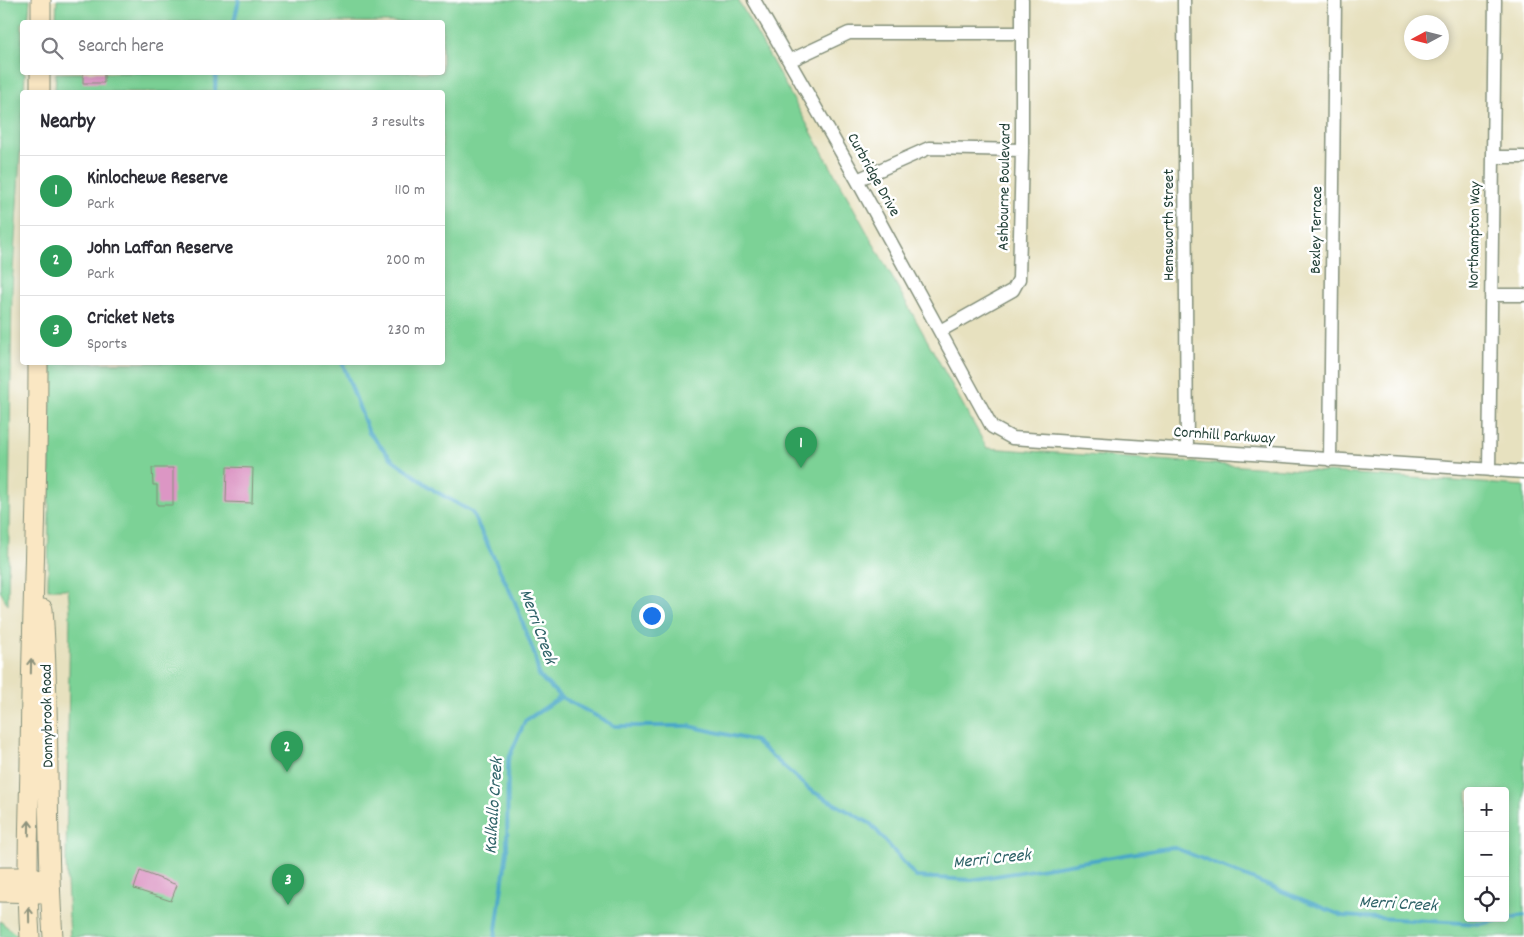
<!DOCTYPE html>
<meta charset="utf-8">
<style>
body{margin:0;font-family:Dekko,sans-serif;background:#f7f7f7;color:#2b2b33}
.controls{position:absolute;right:15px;bottom:15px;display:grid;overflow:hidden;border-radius:5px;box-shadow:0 2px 8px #0003}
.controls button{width:45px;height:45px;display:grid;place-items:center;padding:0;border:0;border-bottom:1px solid #e1e1e2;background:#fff;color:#2b2b33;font:25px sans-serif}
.compass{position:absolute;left:1404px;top:15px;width:45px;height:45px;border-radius:50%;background:#fff;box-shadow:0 2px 8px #0003;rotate:263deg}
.you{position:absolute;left:651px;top:615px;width:18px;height:18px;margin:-12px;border:4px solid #fff;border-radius:50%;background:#1a73e8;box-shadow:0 0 0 8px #1a73e833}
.badge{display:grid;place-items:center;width:32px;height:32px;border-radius:50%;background:#b45309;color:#fff;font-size:16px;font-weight:700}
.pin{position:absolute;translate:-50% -41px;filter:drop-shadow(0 1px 2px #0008)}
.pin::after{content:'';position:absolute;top:26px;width:18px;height:15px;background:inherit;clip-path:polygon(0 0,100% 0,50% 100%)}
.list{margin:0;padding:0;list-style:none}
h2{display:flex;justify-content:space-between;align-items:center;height:65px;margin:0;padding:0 20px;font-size:21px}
h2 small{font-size:16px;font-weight:400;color:#7c7c81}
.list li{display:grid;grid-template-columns:32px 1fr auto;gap:15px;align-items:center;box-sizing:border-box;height:70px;padding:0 20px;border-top:1px solid #e1e1e2}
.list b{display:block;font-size:19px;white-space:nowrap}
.list p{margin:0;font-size:16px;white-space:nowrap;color:#7c7c81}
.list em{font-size:16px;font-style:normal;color:#7c7c81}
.icon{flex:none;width:28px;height:28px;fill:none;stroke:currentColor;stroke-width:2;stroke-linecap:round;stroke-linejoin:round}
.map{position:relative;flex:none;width:1524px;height:937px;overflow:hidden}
.search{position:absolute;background:#fff;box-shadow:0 2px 8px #0003;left:20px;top:20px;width:425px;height:55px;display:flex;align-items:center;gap:12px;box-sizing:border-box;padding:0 18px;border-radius:5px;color:#7c7c81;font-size:19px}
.panel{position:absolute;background:#fff;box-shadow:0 2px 8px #0003;left:20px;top:90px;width:425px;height:275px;border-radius:5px}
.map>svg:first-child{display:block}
.green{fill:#7bd296;stroke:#4d8865;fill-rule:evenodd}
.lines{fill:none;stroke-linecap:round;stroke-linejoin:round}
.stream{stroke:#48a7c7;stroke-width:4}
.building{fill:#dc96c4}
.street-casing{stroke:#838f7a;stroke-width:15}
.secondary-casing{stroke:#838f7a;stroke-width:21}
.street{stroke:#fff;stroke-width:12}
.secondary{stroke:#fae7c3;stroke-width:19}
.oneway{stroke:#8c927c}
.labels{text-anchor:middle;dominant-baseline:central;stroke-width:5;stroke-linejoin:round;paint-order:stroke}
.street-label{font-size:16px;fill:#1f3d34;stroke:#fff}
.water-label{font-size:18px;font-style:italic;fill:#2d6267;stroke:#fff}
</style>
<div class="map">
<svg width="1524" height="937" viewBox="0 0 1524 937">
<rect width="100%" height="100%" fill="#fff"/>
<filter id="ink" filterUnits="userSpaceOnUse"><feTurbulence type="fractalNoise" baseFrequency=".02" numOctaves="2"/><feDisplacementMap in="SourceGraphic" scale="10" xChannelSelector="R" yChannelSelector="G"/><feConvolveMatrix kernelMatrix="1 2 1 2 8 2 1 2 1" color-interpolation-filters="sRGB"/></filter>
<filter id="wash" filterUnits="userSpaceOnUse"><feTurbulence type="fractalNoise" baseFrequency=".0096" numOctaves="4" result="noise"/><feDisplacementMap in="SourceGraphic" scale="20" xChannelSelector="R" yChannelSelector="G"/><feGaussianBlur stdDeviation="1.12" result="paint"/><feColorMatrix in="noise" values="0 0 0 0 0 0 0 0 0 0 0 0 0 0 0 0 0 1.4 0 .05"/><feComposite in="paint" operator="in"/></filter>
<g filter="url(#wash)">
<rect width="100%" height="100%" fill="#e7e1bf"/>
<path class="green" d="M 0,0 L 30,0 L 28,22 L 22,22 L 22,72 L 25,73 L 12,289 L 8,605 L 0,591 Z
M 57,0 L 738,0 L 987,448 L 1524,486 L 1524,937 L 70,937 L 66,863 L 70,610 L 68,589 L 48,589 L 51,363 L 442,362 L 442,92 L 55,92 L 56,73 L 442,72 L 442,22 L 56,22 ZM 1468,791 L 1505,791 L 1505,918 L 1468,918 Z
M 0,921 L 18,936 L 18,937 L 0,937 Z"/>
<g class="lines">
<path class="stream" d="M 234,22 L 239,0
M 215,92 L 216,72
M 342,362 L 369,433 L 392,459 L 435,491 L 472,512 L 515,602 L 535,656 L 539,676 L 561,697 L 615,726 L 689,726 L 755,741 L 810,790 L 871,824 L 916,877 L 971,880 L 1173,847 L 1343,916 L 1480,924 L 1524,915
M 495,937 L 507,851 L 508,760 L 525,721 L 561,697"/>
</g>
<g id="blocks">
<path class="building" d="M 83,72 L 104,72 L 104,83 L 83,83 Z
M 227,467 L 253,468 L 252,503 L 226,502 Z
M 152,468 L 173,468 L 173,505 L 157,505 L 157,485 L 153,485 Z
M 140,871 L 177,885 L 171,901 L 134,889 Z"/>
</g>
</g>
<g filter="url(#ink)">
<use href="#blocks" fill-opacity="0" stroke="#838f7a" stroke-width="1"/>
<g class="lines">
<defs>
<path id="street" d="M 754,0 L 857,180 L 992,427 L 1012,438 L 1524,472
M 1184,0 L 1187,450
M 789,61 L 849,33 L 1022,33
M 1493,157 L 1524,157
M 857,180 L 929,148 L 1022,150
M 1491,295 L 1524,295
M 940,331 L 1013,290 L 1019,279 L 1022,150 L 1022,0
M 1330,460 L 1335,0
M 1489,470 L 1495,0"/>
<path id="secondary" d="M 41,22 L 41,0
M 40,92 L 40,72
M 43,609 C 51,719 45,828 53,937
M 0,877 L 34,877 L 41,880
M 0,892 L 41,893
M 30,937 C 26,879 29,821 30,763 C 31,629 38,496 38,362"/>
</defs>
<use href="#street" class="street-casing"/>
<use href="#secondary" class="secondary-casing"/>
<use href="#street" class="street"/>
<use href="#secondary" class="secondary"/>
</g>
<defs><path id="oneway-shaft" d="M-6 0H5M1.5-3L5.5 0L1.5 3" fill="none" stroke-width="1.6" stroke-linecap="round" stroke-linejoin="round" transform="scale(1.25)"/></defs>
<g class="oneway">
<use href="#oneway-shaft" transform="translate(31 666) rotate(-89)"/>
<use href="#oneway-shaft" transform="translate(29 828) rotate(-89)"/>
<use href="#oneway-shaft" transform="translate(29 915) rotate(-91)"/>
</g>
</g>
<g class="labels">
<g class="street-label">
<text transform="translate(873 175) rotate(61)">Curbridge Drive</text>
<text transform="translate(1005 187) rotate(-89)">Ashbourne Boulevard</text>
<text transform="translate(1169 225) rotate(-90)">Hemsworth Street</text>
<text transform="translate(1317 230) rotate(-89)">Bexley Terrace</text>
<text transform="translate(1475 235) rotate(-89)">Northampton Way</text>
<text transform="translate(1224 436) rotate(4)">Cornhill Parkway</text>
<text transform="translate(48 716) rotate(-91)">Donnybrook Road</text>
</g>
<g class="water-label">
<text transform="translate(537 627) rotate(70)">Merri Creek</text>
<text transform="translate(495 806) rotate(-86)">Kalkallo Creek</text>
<text transform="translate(992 860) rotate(-6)">Merri Creek</text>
<text transform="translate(1398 905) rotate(3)">Merri Creek</text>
</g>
</g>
</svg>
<div class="controls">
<button>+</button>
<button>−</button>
<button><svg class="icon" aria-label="locate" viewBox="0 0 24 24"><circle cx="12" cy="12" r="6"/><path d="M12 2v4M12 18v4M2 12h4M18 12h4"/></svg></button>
</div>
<svg class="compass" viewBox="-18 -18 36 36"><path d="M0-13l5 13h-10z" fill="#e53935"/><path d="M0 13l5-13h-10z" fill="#7c7c81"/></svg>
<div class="you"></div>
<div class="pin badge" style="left:801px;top:468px;background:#2e9e5b">1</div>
<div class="pin badge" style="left:287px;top:772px;background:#2e9e5b">2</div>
<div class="pin badge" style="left:288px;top:905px;background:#2e9e5b">3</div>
<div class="search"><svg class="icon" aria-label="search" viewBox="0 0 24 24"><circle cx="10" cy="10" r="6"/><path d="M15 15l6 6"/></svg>Search here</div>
<section class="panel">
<h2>Nearby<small>3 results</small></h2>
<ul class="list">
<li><span class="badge" style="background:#2e9e5b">1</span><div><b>Kinlochewe Reserve</b><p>Park</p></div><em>110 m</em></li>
<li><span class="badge" style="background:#2e9e5b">2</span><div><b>John Laffan Reserve</b><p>Park</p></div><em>200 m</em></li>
<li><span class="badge" style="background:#2e9e5b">3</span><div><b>Cricket Nets</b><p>Sports</p></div><em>230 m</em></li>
</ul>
</section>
</div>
